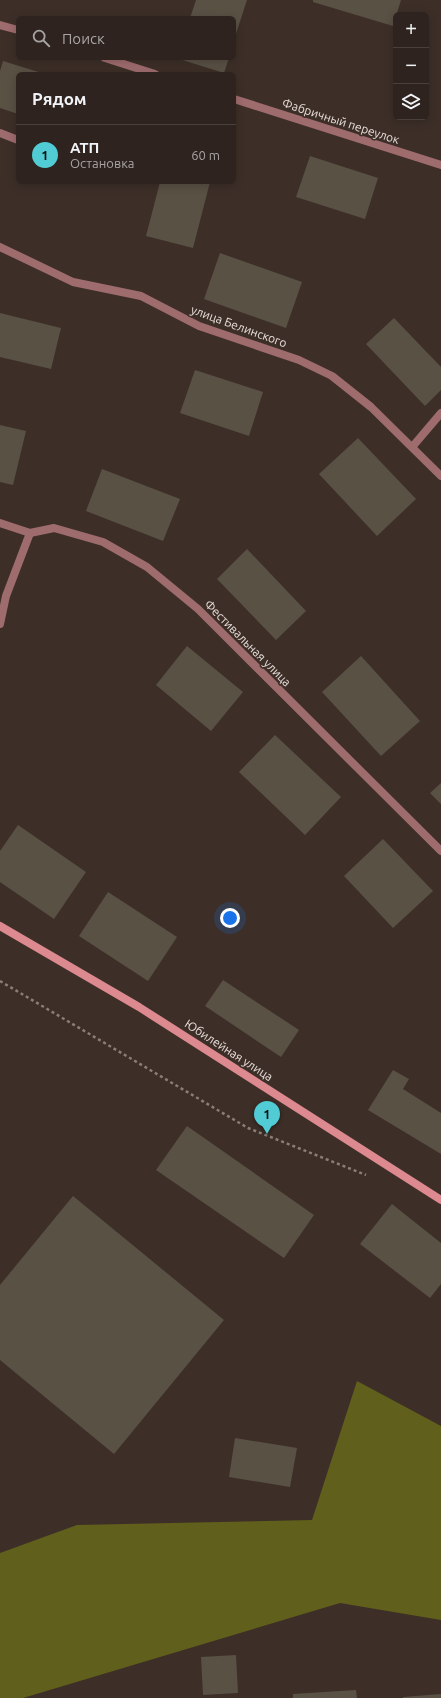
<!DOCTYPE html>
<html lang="ru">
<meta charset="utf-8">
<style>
body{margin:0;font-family:Ubuntu,sans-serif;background:#3a2f2b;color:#f1f3f6}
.controls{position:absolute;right:12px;top:12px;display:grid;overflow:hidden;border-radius:6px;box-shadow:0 2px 10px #0003}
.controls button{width:36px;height:36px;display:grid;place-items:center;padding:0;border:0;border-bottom:1px solid #49403c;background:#2e231e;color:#f1f3f6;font:20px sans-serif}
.you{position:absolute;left:230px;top:918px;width:14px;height:14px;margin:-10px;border:3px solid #fff;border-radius:50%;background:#1a73e8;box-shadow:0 0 0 6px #1a73e833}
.badge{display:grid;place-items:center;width:26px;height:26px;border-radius:50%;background:#51ccd4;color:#111;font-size:13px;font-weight:700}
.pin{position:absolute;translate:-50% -33px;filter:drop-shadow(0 1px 2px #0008)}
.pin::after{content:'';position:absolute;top:21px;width:14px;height:12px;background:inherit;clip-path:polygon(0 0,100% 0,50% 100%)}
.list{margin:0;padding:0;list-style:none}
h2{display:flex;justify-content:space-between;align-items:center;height:52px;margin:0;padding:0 16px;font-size:17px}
h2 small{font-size:13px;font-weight:400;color:#a7a4a4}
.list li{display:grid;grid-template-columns:26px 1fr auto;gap:12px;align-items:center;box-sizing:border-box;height:60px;padding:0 16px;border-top:1px solid #49403c}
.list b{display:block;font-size:15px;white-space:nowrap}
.list p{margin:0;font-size:13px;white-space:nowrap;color:#a7a4a4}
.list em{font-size:13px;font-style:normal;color:#a7a4a4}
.icon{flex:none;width:22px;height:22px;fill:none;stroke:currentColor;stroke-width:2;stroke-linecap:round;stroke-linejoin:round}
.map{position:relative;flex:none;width:441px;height:1698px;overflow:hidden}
.search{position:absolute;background:#2e231e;box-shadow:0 2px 10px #0003;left:16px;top:16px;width:220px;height:44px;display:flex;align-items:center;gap:10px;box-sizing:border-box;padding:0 14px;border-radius:6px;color:#a7a4a4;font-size:15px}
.panel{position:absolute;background:#2e231e;box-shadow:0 2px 10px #0003;left:16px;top:72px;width:220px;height:112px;border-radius:6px}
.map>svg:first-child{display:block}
.forest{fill:#605f1b}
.building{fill:#595144}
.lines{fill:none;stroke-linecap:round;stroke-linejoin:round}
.path{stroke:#8b7e79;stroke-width:2.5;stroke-dasharray:3 3;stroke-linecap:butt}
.lane{stroke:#9f6c6e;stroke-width:8}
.street{stroke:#9f6c6e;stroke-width:8}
.secondary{stroke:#dc8a90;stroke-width:8}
.labels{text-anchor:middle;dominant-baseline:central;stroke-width:3.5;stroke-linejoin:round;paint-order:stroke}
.street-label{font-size:12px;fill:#e9dfdb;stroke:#3d2f28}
</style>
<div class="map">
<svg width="441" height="1698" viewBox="0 0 441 1698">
<rect width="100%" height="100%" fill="#3d2f28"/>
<path class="forest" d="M 357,1381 L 441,1426 L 441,1620 L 340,1603 L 23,1698 L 0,1698 L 0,1553 L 77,1525 L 312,1520 Z"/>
<path class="building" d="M 196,0 L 247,0 L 234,40 L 234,18 L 190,18 Z
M 313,0 L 401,0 L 393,26 L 313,2 Z
M 176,58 L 229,58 L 224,73 Z
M 3,61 L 45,74 L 18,74 L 18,114 L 0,108 L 0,71 Z
M 310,156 L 378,178 L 365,219 L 296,197 Z
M 160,182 L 210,182 L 193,248 L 146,236 Z
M 220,253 L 302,282 L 286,328 L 204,299 Z
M 0,313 L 61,328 L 51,369 L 0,357 Z
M 394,318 L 441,367 L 441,390 L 425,406 L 366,344 Z
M 195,370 L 263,392 L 249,436 L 180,413 Z
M 0,425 L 26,431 L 13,485 L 0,482 Z
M 358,438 L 416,499 L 377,536 L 319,474 Z
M 102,469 L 180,499 L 163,541 L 86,511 Z
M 247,549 L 306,611 L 276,640 L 217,579 Z
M 187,646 L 243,692 L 211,731 L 156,685 Z
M 361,656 L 420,721 L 381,756 L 322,692 Z
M 275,735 L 341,797 L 305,835 L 239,772 Z
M 441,783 L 441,804 L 430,793 Z
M 18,825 L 86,872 L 54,919 L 0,882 L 0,851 Z
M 383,839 L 433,891 L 393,928 L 344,876 Z
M 108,892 L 177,937 L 148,981 L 79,936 Z
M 223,980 L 299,1030 L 281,1057 L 205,1006 Z
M 393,1070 L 409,1079 L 403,1089 L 441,1113 L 441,1154 L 368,1110 Z
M 187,1126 L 314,1215 L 284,1258 L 156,1170 Z
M 73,1196 L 224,1320 L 114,1454 L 0,1360 L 0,1285 Z
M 392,1204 L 441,1243 L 441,1284 L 430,1298 L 360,1244 Z
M 235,1438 L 297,1448 L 290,1487 L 229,1477 Z
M 236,1655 L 238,1693 L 203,1695 L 201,1657 Z
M 356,1690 L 357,1698 L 293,1698 L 293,1694 Z
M 441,1694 L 441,1698 L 403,1698 L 403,1697 Z"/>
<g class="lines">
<path class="path" d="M 0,981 L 248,1128 L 366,1175"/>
<path class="lane" d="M 0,133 L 18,140
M 413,446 L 441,413
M 0,624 L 6,596 L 30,533"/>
<path class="street" d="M 0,25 L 18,30
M 105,58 L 155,74
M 234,99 L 441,165
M 0,247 L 73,282 L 141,296 L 199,326 L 299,360 L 332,376 L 371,407 L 441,476
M 0,523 L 30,533 L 54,528 L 103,542 L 147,567 L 198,609 L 441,851"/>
<path class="secondary" d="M 0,926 L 139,1007 L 441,1200"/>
</g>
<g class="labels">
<g class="street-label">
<text transform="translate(341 121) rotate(18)">Фабричный переулок</text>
<text transform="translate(239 326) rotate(20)">улица Белинского</text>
<text transform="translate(248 643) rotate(45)">Фестивальная улица</text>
<text transform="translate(229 1050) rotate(33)">Юбилейная улица</text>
</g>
</g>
</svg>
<div class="controls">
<button>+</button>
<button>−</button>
<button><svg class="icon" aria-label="layers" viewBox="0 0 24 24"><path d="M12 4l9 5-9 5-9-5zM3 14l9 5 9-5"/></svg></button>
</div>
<div class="you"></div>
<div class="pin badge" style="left:267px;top:1134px">1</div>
<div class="search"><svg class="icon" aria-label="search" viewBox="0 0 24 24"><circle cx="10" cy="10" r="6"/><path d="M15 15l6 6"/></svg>Поиск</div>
<section class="panel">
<h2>Рядом<small></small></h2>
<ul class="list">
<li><span class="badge">1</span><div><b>АТП</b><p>Остановка</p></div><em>60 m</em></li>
</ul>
</section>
</div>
